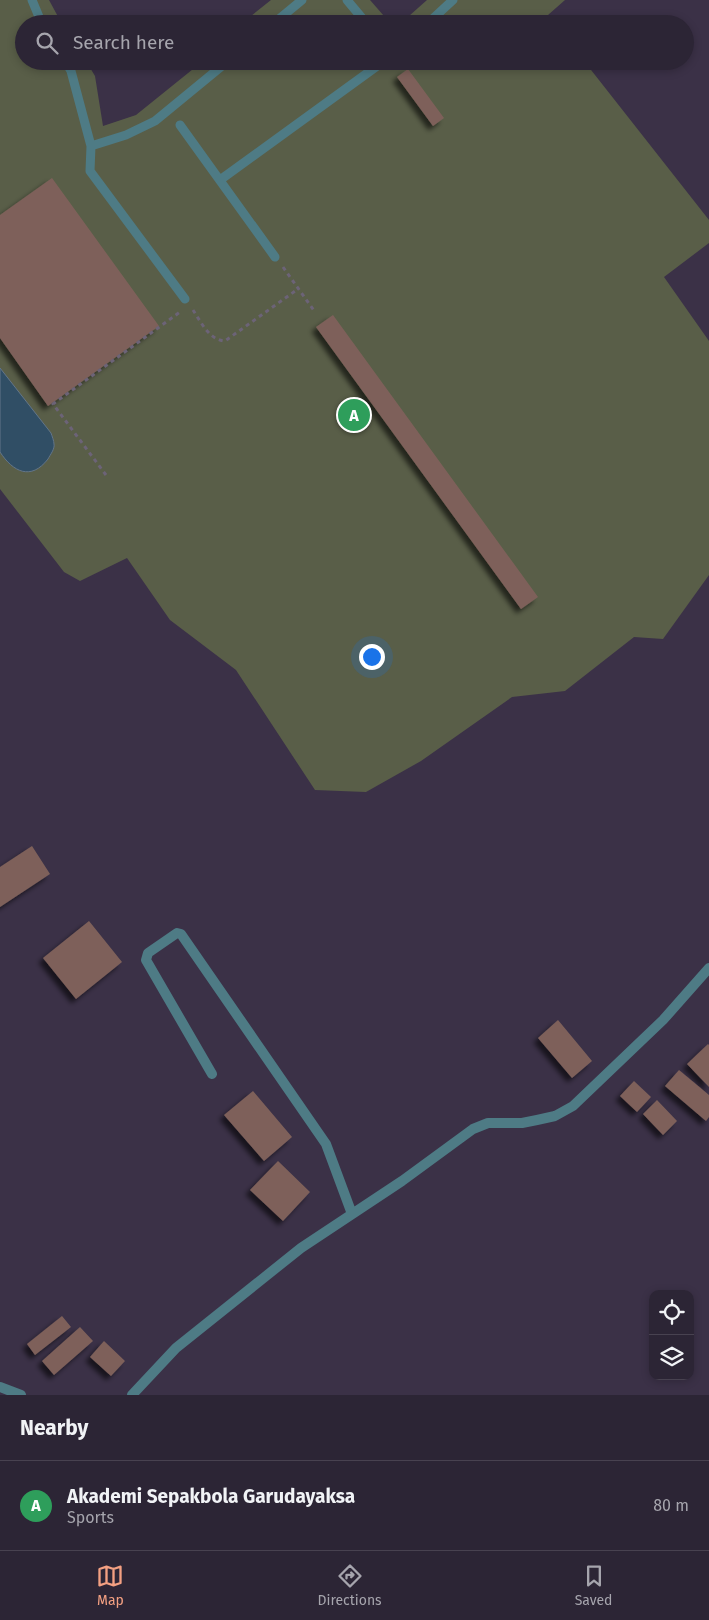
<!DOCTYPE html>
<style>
body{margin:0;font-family:"Fira Sans",sans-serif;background:#383141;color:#f1f3f6}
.controls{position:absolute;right:15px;bottom:15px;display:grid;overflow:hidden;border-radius:10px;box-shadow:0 2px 8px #0003}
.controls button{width:45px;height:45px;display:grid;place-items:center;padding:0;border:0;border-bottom:1px solid #484250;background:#2c2535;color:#f1f3f6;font:25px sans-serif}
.you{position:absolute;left:371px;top:656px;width:18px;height:18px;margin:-12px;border:4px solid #fff;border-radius:50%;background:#1a73e8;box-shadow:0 0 0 8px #1a73e833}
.badge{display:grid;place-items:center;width:32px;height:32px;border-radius:50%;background:#f3a082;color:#fff;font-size:16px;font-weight:700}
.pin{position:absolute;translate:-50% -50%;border:2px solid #fff;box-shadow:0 1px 5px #0006}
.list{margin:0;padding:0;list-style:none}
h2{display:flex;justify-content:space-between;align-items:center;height:65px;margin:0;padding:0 20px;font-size:21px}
h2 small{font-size:16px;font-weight:400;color:#a6a5ad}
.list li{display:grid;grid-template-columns:32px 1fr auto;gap:15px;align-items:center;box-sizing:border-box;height:90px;padding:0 20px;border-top:1px solid #484250}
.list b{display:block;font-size:19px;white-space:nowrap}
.list p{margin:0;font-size:16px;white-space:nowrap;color:#a6a5ad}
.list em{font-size:16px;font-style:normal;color:#a6a5ad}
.icon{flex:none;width:28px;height:28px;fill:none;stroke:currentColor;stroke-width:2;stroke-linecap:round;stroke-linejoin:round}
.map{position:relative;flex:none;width:709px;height:1395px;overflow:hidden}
.search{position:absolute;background:#2c2535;box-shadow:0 2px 8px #0003;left:15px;right:15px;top:15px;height:55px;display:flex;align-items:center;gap:12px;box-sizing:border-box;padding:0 18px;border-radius:28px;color:#a6a5ad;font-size:19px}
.sheet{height:155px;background:#2c2535}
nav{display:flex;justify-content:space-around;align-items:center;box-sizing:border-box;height:70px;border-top:1px solid #484250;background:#2c2535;font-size:14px;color:#a6a5ad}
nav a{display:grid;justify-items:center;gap:2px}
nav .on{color:#f3a082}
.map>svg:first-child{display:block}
.green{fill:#595e48}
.water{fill:#304e65;stroke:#627589}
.building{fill:#7e615a;filter:url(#shadow)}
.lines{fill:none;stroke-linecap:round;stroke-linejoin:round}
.path{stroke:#6c6377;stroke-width:3;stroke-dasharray:4 4;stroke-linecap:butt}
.lane{stroke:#4e7b85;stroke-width:9}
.street{stroke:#4e7b85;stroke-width:10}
</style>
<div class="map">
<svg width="709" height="1395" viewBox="0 0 709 1395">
<defs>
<filter id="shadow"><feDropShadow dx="-4.5" dy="4.5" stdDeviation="2.5" flood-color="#0009"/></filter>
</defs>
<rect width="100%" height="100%" fill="#3b3147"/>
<path class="green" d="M 0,0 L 49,0 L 62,24 L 24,24 L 24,61 L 86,61 L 95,76 L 103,126 L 136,115 L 203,61 L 584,61 L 709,220 L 709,243 L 664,277 L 709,341 L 709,575 L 663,639 L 634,637 L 565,691 L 512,697 L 421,761 L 366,792 L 315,790 L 236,670 L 170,620 L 127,558 L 80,581 L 64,572 L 0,489 Z
M 271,0 L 370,0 L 391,24 L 241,24 Z
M 427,0 L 565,0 L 548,15 L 555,24 L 400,24 Z"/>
<path class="water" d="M 0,368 L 51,433 C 52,436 54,441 54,444 C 55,449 50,455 48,459 C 31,481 13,472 0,452 Z"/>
<path class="building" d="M 408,69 L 444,118 L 433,126 L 397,77 Z
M 52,178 L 159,326 L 48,406 L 0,338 L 0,215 Z
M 333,315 L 538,597 L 521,609 L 316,327 Z
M 32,846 L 50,874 L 0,907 L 0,867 Z
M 89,921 L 122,962 L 76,999 L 43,958 Z
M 558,1020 L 592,1061 L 572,1078 L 538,1038 Z
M 708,1044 L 709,1045 L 709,1087 L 687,1064 Z
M 679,1070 L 709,1095 L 709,1117 L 706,1121 L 665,1086 Z
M 634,1081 L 651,1097 L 637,1112 L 620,1096 Z
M 253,1091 L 292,1137 L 264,1161 L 224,1115 Z
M 657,1100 L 677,1121 L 663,1135 L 643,1114 Z
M 278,1161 L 310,1192 L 283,1221 L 250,1190 Z
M 62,1316 L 71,1327 L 35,1355 L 27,1344 Z
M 80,1327 L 93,1341 L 54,1375 L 42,1361 Z
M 104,1341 L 125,1361 L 111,1376 L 90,1357 Z"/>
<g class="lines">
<path class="path" d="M 283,267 L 315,312
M 193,310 C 201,322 209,340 225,341 L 298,289
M 106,475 L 53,404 L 180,312"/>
<path class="lane" d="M 32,0 L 42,24
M 347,0 L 367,24
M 273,24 L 302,0
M 427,24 L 453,0
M 65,61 L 71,71 L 91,146
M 180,125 L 275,257
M 220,180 L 384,61
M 185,299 L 90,171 L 91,146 L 126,135 L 155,121 L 228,61"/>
<path class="street" d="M 212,1074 L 146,960 L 148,953 L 177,933 L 181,934 L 326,1144 L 352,1214
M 0,1387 L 21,1395
M 132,1395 L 176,1348 L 301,1248 L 402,1181 L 473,1129 L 488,1123 L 522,1123 L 537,1120 L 555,1116 L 573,1106 L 663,1020 L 709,968"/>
</g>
</svg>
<div class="controls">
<button><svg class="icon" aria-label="locate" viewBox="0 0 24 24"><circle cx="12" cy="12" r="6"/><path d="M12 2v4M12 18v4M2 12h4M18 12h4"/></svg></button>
<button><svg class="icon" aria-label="layers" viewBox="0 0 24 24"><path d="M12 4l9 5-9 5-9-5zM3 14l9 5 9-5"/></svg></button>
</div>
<div class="you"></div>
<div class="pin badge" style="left:354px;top:415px;background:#2e9e5b">A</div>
<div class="search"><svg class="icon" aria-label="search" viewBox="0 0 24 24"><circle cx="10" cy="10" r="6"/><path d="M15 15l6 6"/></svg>Search here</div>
</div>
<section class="sheet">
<h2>Nearby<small></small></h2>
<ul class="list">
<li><span class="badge" style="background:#2e9e5b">A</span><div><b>Akademi Sepakbola Garudayaksa</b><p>Sports</p></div><em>80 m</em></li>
</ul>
</section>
<nav>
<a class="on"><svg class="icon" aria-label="map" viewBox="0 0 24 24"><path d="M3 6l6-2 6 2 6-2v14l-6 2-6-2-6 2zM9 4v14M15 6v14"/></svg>Map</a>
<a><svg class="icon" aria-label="directions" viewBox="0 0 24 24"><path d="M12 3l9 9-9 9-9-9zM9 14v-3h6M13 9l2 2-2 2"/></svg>Directions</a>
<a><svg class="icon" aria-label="saved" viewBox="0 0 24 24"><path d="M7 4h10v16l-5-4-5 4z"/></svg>Saved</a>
</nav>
